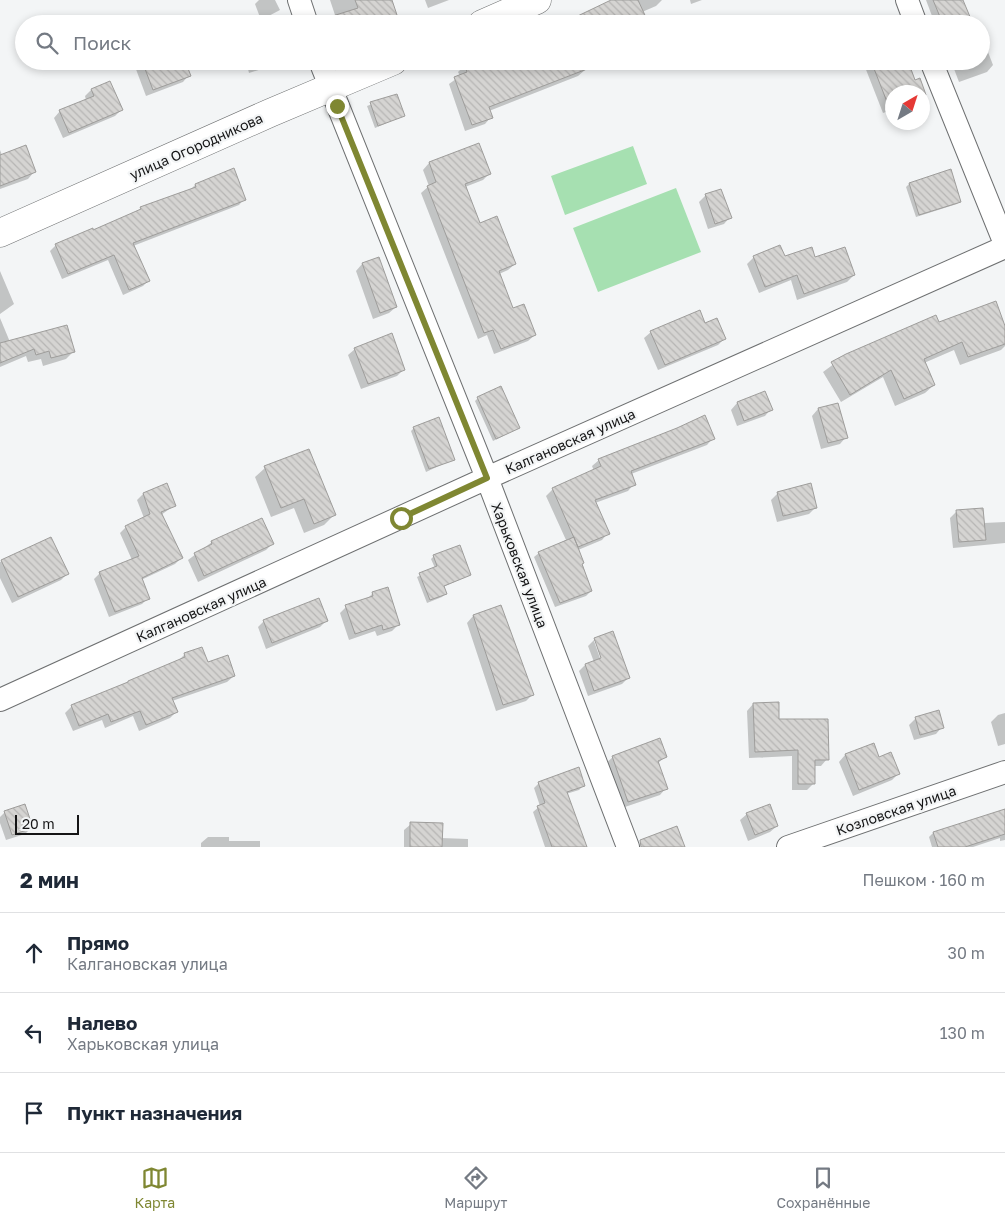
<!DOCTYPE html>
<html lang="ru">
<meta charset="utf-8">
<style>
body{margin:0;font-family:"Golos Text",sans-serif;background:#f2f2f3;color:#1f2937}
.compass{position:absolute;left:885px;top:85px;width:45px;height:45px;border-radius:50%;background:#fff;box-shadow:0 2px 8px #0003;rotate:39deg}
.scale{position:absolute;left:15px;bottom:12px;width:64px;box-sizing:border-box;padding-left:5px;border:2px solid #151516;border-top:0;font-size:14px;line-height:18px;white-space:nowrap;color:#151516;-webkit-text-stroke:4px #f3f5f6;paint-order:stroke}
.stop{position:absolute;width:15px;height:15px;margin:-11px;border:4px solid #7f8732;border-radius:50%;background:#fff}
.stop.end{background:#7f8732;border-color:#fff;box-shadow:0 1px 5px #0008}
.list{margin:0;padding:0;list-style:none}
h2{display:flex;justify-content:space-between;align-items:center;height:65px;margin:0;padding:0 20px;font-size:21px}
h2 small{font-size:16px;font-weight:400;color:#747a83}
.list li{display:grid;grid-template-columns:32px 1fr auto;gap:15px;align-items:center;box-sizing:border-box;height:80px;padding:0 20px;border-top:1px solid #e0e1e3}
.list b{display:block;font-size:19px;white-space:nowrap}
.list p{margin:0;font-size:16px;white-space:nowrap;color:#747a83}
.list em{font-size:16px;font-style:normal;color:#747a83}
.icon{flex:none;width:28px;height:28px;fill:none;stroke:currentColor;stroke-width:2;stroke-linecap:round;stroke-linejoin:round}
.map{position:relative;flex:none;width:1005px;height:847px;overflow:hidden}
.search{position:absolute;background:#fff;box-shadow:0 2px 8px #0003;left:15px;right:15px;top:15px;height:55px;display:flex;align-items:center;gap:12px;box-sizing:border-box;padding:0 18px;border-radius:28px;color:#747a83;font-size:19px}
.sheet{height:305px;background:#fff}
nav{display:flex;justify-content:space-around;align-items:center;box-sizing:border-box;height:70px;border-top:1px solid #e0e1e3;background:#fff;font-size:14px;color:#747a83}
nav a{display:grid;justify-items:center;gap:2px}
nav .on{color:#7f8732}
.map>svg:first-child{display:block}
.grass{fill:#a6e0b1}
.shadow{fill:#0003;fill-rule:evenodd}
.building{fill:url(#building-back-hatch);stroke:#9e9d9b}
.lines{fill:none;stroke-linecap:round;stroke-linejoin:round}
.minor-casing{stroke:#6e7071;stroke-width:24}
.major-casing{stroke:#6e7071;stroke-width:29}
.minor{stroke:#fff;stroke-width:22}
.major{stroke:#fff;stroke-width:28}
.route{stroke:#7f8732;stroke-width:6}
.labels{text-anchor:middle;dominant-baseline:central;stroke-width:4.5;stroke-linejoin:round;paint-order:stroke}
.street-label{font-size:14px;fill:#151516;stroke:#f3f5f6}
</style>
<div class="map">
<svg width="1005" height="847" viewBox="0 0 1005 847">
<defs>
<pattern id="building-back-hatch" width="6" height="6" patternUnits="userSpaceOnUse" patternTransform="scale(1.25)"><rect width="6" height="6" fill="#d5d4d2"/><path d="M-1 5l2 2M0 0l6 6M5-1l2 2" fill="none" stroke="#b6b5b4"/></pattern>
</defs>
<rect width="100%" height="100%" fill="#f3f5f6"/>
<path class="grass" d="M 633,146 L 647,184 L 565,215 L 551,176 Z
M 676,188 L 701,252 L 598,292 L 573,228 Z"/>
<path class="shadow" d="M 259,0 L 275,0 L 280,10 L 261,20 L 255,4 Z
M 330,0 L 390,0 L 396,18 L 385,24 L 338,24 Z
M 425,0 L 449,0 L 428,8 Z
M 615,0 L 662,0 L 656,6 L 642,12 Z
M 690,0 L 702,0 L 691,4 Z
M 926,0 L 962,0 L 972,24 L 935,24 Z
M 981,34 L 993,65 L 987,72 L 959,82 L 951,61 L 981,61 Z
M 136,61 L 184,61 L 189,75 L 183,82 L 146,96 L 134,64 Z
M 246,61 L 286,61 L 249,73 Z
M 854,61 L 907,61 L 915,81 L 924,95 L 922,97 L 922,92 L 892,92 L 892,110 L 883,113 L 863,62 L 855,65 Z
M 465,65 L 585,70 L 578,76 L 489,111 L 491,117 L 485,124 L 465,131 L 449,84 L 460,76 L 458,72 Z
M 109,82 L 121,110 L 115,116 L 63,138 L 54,118 L 60,111 L 86,100 L 85,96 L 91,90 Z
M 396,95 L 403,116 L 375,128 L 367,106 Z
M 0,150 L 2,155 L 34,172 L 28,179 L 0,189 Z
M 429,163 L 490,173 L 483,180 L 465,187 L 479,224 L 515,264 L 508,270 L 499,274 L 513,310 L 535,335 L 528,341 L 494,354 L 487,335 L 478,339 L 421,193 L 429,186 L 423,170 Z
M 233,170 L 244,199 L 239,205 L 133,246 L 149,280 L 143,286 L 123,295 L 108,260 L 62,279 L 50,251 L 56,245 L 93,232 L 137,212 L 141,208 L 190,190 L 195,185 Z
M 909,184 L 960,201 L 957,204 L 916,217 L 906,187 Z
M 721,190 L 730,217 L 724,224 L 708,229 L 699,202 L 705,196 Z
M 754,257 L 815,259 L 854,275 L 847,282 L 797,300 L 791,280 L 759,293 L 747,264 Z
M 378,259 L 396,307 L 389,313 L 373,319 L 356,271 L 362,264 Z
M 0,271 L 14,304 L 0,314 Z
M 0,318 L 10,342 L 74,351 L 66,359 L 43,366 L 41,359 L 28,362 L 26,356 L 0,367 Z
M 705,325 L 724,339 L 718,345 L 658,370 L 644,338 L 651,332 Z
M 1005,330 L 1005,346 L 1001,350 L 960,365 L 954,350 L 924,363 L 934,385 L 925,393 L 895,406 L 883,377 L 841,402 L 823,372 L 846,355 Z
M 355,349 L 404,369 L 397,376 L 361,389 L 348,355 Z
M 765,393 L 771,409 L 765,416 L 737,426 L 731,410 L 737,403 Z
M 478,398 L 519,428 L 493,441 L 475,401 Z
M 818,409 L 846,437 L 840,444 L 821,449 L 812,416 Z
M 414,428 L 454,459 L 426,472 L 411,431 Z
M 713,438 L 707,445 L 631,474 L 634,484 L 628,491 L 595,503 L 608,533 L 602,540 L 578,550 L 591,591 L 586,596 L 555,607 L 534,557 L 539,553 L 566,540 L 546,496 L 552,490 L 594,471 L 592,466 L 599,460 Z
M 265,468 L 334,515 L 324,525 L 304,533 L 294,508 L 271,517 L 255,477 Z
M 778,493 L 816,507 L 809,514 L 777,522 L 771,500 Z
M 143,494 L 175,505 L 161,515 L 181,558 L 175,564 L 141,580 L 148,598 L 142,604 L 109,617 L 94,579 L 100,573 L 132,560 L 120,533 L 126,527 L 144,518 L 137,500 Z
M 956,512 L 984,523 L 1005,522 L 1005,543 L 953,548 L 950,518 Z
M 51,538 L 67,574 L 61,580 L 12,603 L 0,578 L 0,562 Z
M 212,542 L 272,544 L 266,550 L 198,582 L 188,560 Z
M 434,556 L 470,575 L 443,587 L 445,594 L 442,597 L 427,603 L 417,577 L 435,568 L 431,559 Z
M 373,593 L 399,624 L 392,631 L 377,636 L 375,631 L 349,640 L 340,613 L 346,607 L 367,599 Z
M 501,606 L 532,695 L 526,701 L 496,711 L 467,623 L 473,616 Z
M 327,620 L 320,627 L 266,649 L 258,627 L 264,621 Z
M 612,633 L 628,678 L 622,684 L 588,696 L 579,671 L 585,665 L 594,662 L 588,646 L 595,639 ZM 594,641 L 597,641 L 605,663 L 602,664 Z
M 185,654 L 234,676 L 227,682 L 172,701 L 176,712 L 170,718 L 139,731 L 133,716 L 105,728 L 102,720 L 73,731 L 65,713 L 72,706 L 178,661 Z
M 753,704 L 827,759 L 821,766 L 814,766 L 814,783 L 807,790 L 792,790 L 792,756 L 749,758 L 747,711 Z
M 1005,713 L 1005,744 L 998,746 L 991,722 L 998,715 Z
M 916,718 L 942,727 L 936,734 L 914,740 L 909,725 Z
M 873,744 L 879,758 L 899,773 L 892,780 L 853,796 L 839,762 L 845,755 Z
M 613,757 L 665,757 L 657,764 L 666,788 L 660,795 L 622,808 L 606,763 Z
M 539,783 L 584,785 L 579,790 L 566,794 L 586,847 L 545,847 L 533,812 L 540,806 L 534,788 Z
M 1005,810 L 1005,840 L 1000,841 L 1000,838 L 973,847 L 932,847 L 929,837 L 933,833 Z
M 5,812 L 32,827 L 25,834 L 6,840 L 0,823 L 0,817 Z
M 747,814 L 777,826 L 770,832 L 748,841 L 740,820 Z
M 411,824 L 441,838 L 468,839 L 468,847 L 404,847 L 404,830 Z
M 208,837 L 229,837 L 229,841 L 260,841 L 260,847 L 201,847 L 201,843 Z"/>
<path class="building" d="M 355,0 L 392,0 L 398,18 L 380,24 L 320,24 L 320,20 L 358,8 Z
M 611,0 L 638,0 L 649,24 L 561,24 Z
M 933,0 L 963,0 L 973,24 L 943,24 Z
M 142,61 L 185,61 L 191,76 L 153,90 Z
M 463,61 L 605,61 L 605,62 L 489,107 L 493,118 L 472,125 L 454,77 L 467,72 Z
M 871,61 L 908,61 L 915,80 L 920,78 L 926,95 L 922,96 L 922,92 L 892,92 L 892,106 L 889,107 Z
M 110,81 L 123,110 L 69,133 L 59,110 L 94,96 L 91,89 Z
M 397,94 L 405,116 L 378,126 L 370,102 Z
M 479,143 L 491,174 L 465,184 L 480,223 L 497,216 L 516,264 L 499,271 L 513,308 L 524,304 L 536,335 L 501,349 L 493,330 L 484,333 L 427,186 L 436,182 L 429,162 Z
M 26,145 L 36,172 L 0,186 L 0,155 Z
M 234,168 L 246,200 L 133,243 L 150,281 L 129,290 L 114,255 L 68,274 L 55,244 L 93,228 L 93,230 L 141,209 L 140,207 L 196,187 L 195,184 Z
M 951,169 L 961,202 L 919,215 L 909,183 Z
M 721,189 L 732,218 L 715,224 L 705,194 Z
M 780,245 L 785,256 L 812,247 L 815,257 L 845,247 L 855,275 L 804,294 L 797,275 L 765,287 L 753,256 Z
M 379,257 L 397,307 L 380,313 L 362,263 Z
M 996,301 L 1005,326 L 1005,344 L 968,357 L 962,342 L 924,359 L 935,385 L 904,399 L 891,370 L 850,395 L 831,362 L 846,354 L 936,315 L 939,322 Z
M 700,310 L 705,323 L 717,318 L 726,339 L 665,365 L 650,331 Z
M 67,325 L 75,352 L 51,358 L 49,351 L 36,355 L 34,349 L 0,363 L 0,343 Z
M 392,333 L 405,370 L 368,384 L 354,348 Z
M 501,386 L 520,428 L 496,439 L 477,397 Z
M 765,391 L 773,410 L 744,421 L 737,402 Z
M 838,403 L 848,438 L 828,443 L 818,408 Z
M 705,415 L 715,439 L 631,471 L 636,485 L 595,500 L 610,534 L 578,547 L 552,488 L 601,466 L 598,459 L 677,428 Z
M 439,417 L 455,460 L 429,469 L 413,427 Z
M 309,449 L 336,515 L 314,524 L 304,499 L 281,508 L 264,466 Z
M 167,483 L 176,506 L 161,512 L 183,558 L 142,578 L 150,599 L 115,612 L 99,572 L 139,556 L 125,526 L 150,514 L 143,493 Z
M 811,483 L 817,508 L 783,516 L 777,492 Z
M 983,508 L 986,540 L 959,542 L 956,510 Z
M 262,518 L 274,544 L 204,576 L 194,553 L 212,544 L 211,541 Z
M 51,537 L 69,574 L 18,597 L 1,560 Z
M 574,537 L 584,563 L 582,564 L 592,591 L 560,603 L 538,552 Z
M 460,545 L 471,575 L 444,586 L 447,594 L 430,600 L 419,573 L 437,566 L 433,555 Z
M 388,587 L 400,625 L 383,630 L 382,625 L 355,634 L 345,605 L 373,596 L 372,592 Z
M 319,598 L 328,621 L 272,643 L 263,620 Z
M 501,605 L 534,695 L 503,705 L 473,615 Z
M 613,631 L 630,678 L 594,691 L 585,664 L 601,658 L 594,638 Z
M 202,647 L 208,662 L 228,655 L 235,676 L 172,698 L 178,712 L 146,725 L 140,711 L 111,722 L 108,714 L 79,726 L 71,705 L 128,682 L 128,681 L 185,657 L 184,653 Z
M 779,702 L 779,719 L 828,719 L 829,760 L 815,760 L 815,784 L 798,784 L 798,750 L 755,752 L 753,703 Z
M 939,710 L 944,728 L 920,735 L 915,717 Z
M 660,738 L 667,757 L 658,761 L 668,789 L 628,802 L 612,756 Z
M 874,743 L 879,757 L 891,752 L 900,774 L 859,790 L 845,754 Z
M 579,767 L 585,786 L 567,792 L 587,847 L 552,847 L 537,806 L 545,803 L 538,782 Z
M 25,804 L 33,828 L 12,835 L 4,811 Z
M 770,804 L 778,826 L 755,835 L 746,813 Z
M 1005,809 L 1005,834 L 965,847 L 938,847 L 933,832 Z
M 410,822 L 443,823 L 442,847 L 410,847 Z
M 677,826 L 685,847 L 641,847 L 640,840 Z"/>
<g class="lines">
<defs>
<path id="minor" d="M 299,0 L 307,24
M 907,0 L 916,24
M 320,61 L 487,478 L 628,847
M 931,61 L 1005,244
M 0,700 L 487,478 L 1005,247
M 788,847 L 1005,772"/>
<path id="major" d="M 482,24 L 537,0
M 0,233 L 270,113 L 393,61"/>
</defs>
<use href="#minor" class="minor-casing"/>
<use href="#major" class="major-casing"/>
<use href="#minor" class="minor"/>
<use href="#major" class="major"/>
</g>
<g class="lines">
<path class="route" d="M 337,106 L 487,478 L 401,518"/>
</g>
<g class="labels">
<g class="street-label">
<text transform="translate(196 146) rotate(-24)">улица Огородникова</text>
<text transform="translate(570 441) rotate(-24)">Калгановская улица</text>
<text transform="translate(520 565) rotate(69)">Харьковская улица</text>
<text transform="translate(201 609) rotate(-24)">Калгановская улица</text>
<text transform="translate(896 810) rotate(-19)">Козловская улица</text>
</g>
</g>
</svg>
<svg class="compass" viewBox="-18 -18 36 36"><path d="M0-13l5 13h-10z" fill="#e53935"/><path d="M0 13l5-13h-10z" fill="#747a83"/></svg>
<div class="scale">20 m</div>
<div class="stop" style="left:401px;top:518px"></div>
<div class="stop end" style="left:337px;top:106px"></div>
<div class="search"><svg class="icon" aria-label="search" viewBox="0 0 24 24"><circle cx="10" cy="10" r="6"/><path d="M15 15l6 6"/></svg>Поиск</div>
</div>
<section class="sheet">
<h2>2 мин<small>Пешком · 160 m</small></h2>
<ul class="list">
<li><svg class="icon" aria-label="ahead" viewBox="0 0 24 24"><path d="M12 20V5M6 11l6-6 6 6"/></svg><div><b>Прямо</b><p>Калгановская улица</p></div><em>30 m</em></li>
<li><svg class="icon" aria-label="left" viewBox="0 0 24 24"><path d="M17 20v-9H6M10 6l-5 5 5 5"/></svg><div><b>Налево</b><p>Харьковская улица</p></div><em>130 m</em></li>
<li><svg class="icon" aria-label="arrive" viewBox="0 0 24 24"><path d="M6 21V4h12l-3 4 3 4H6"/></svg><div><b>Пункт назначения</b></div></li>
</ul>
</section>
<nav>
<a class="on"><svg class="icon" aria-label="map" viewBox="0 0 24 24"><path d="M3 6l6-2 6 2 6-2v14l-6 2-6-2-6 2zM9 4v14M15 6v14"/></svg>Карта</a>
<a><svg class="icon" aria-label="directions" viewBox="0 0 24 24"><path d="M12 3l9 9-9 9-9-9zM9 14v-3h6M13 9l2 2-2 2"/></svg>Маршрут</a>
<a><svg class="icon" aria-label="saved" viewBox="0 0 24 24"><path d="M7 4h10v16l-5-4-5 4z"/></svg>Сохранённые</a>
</nav>
